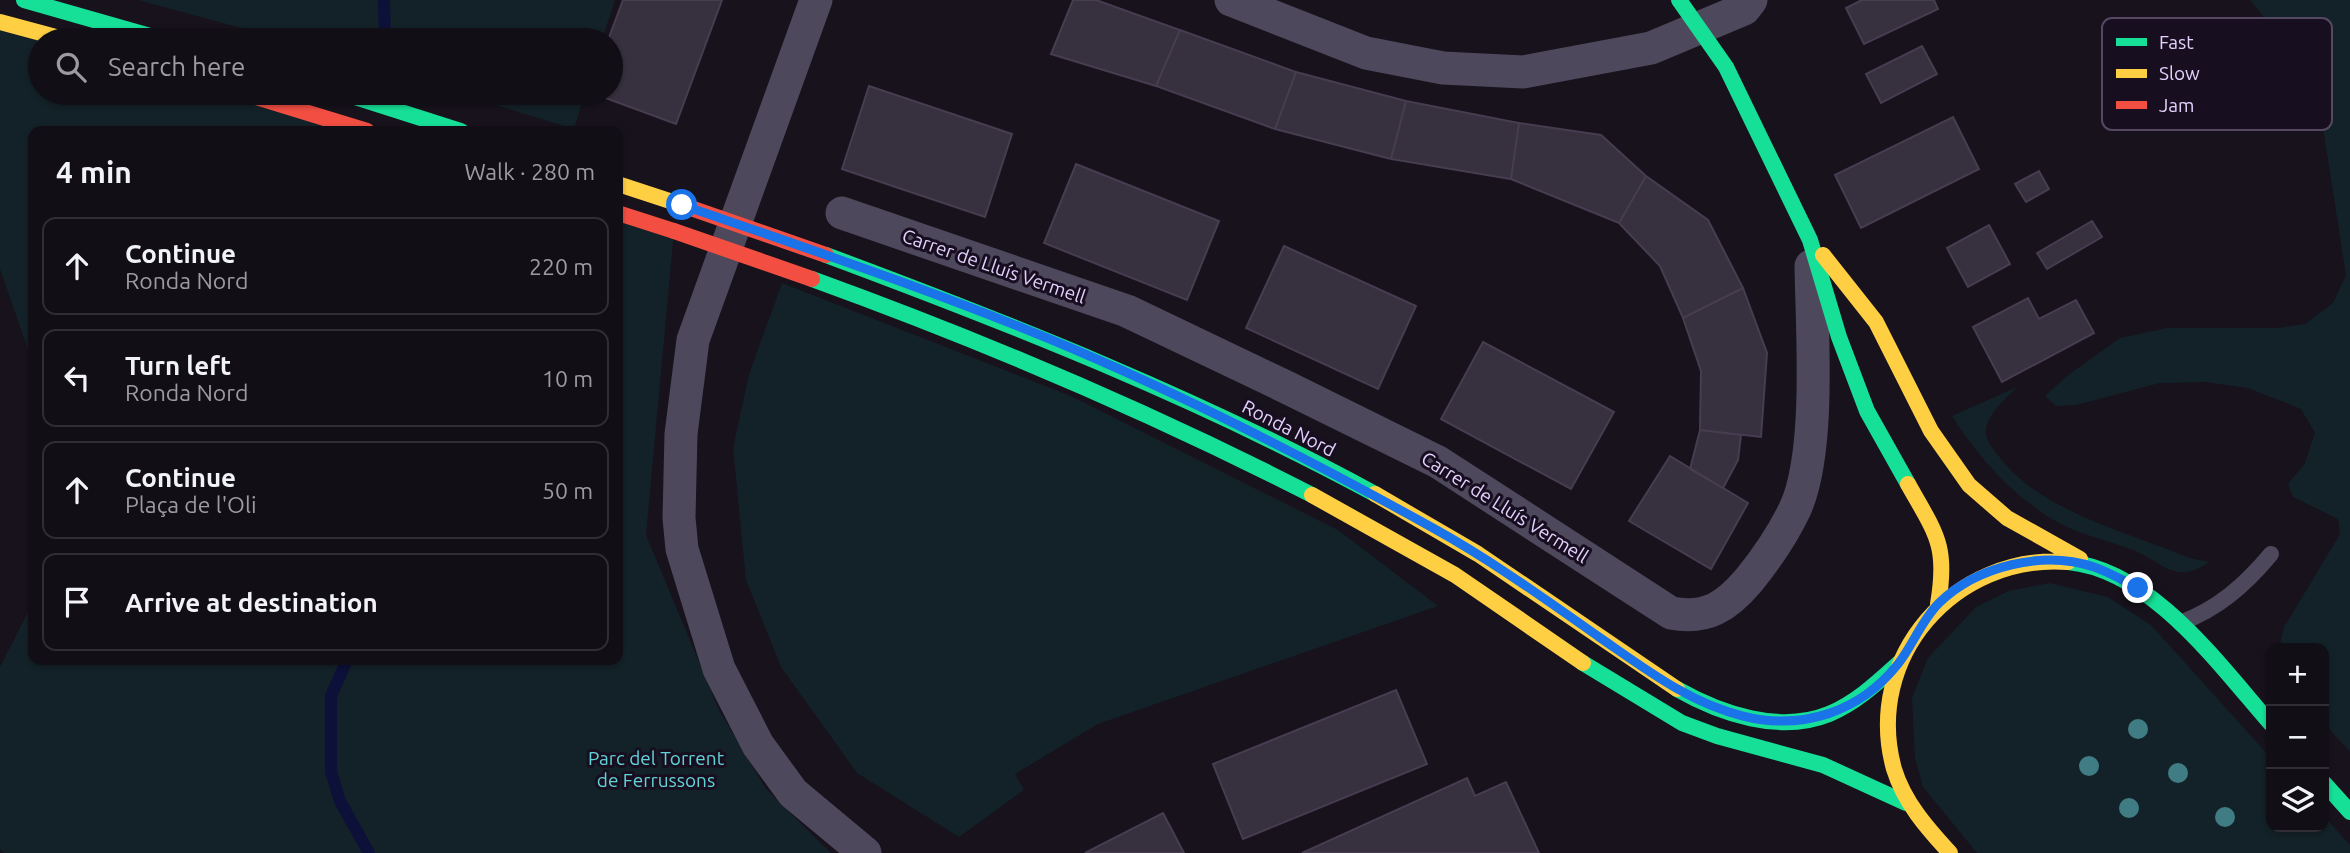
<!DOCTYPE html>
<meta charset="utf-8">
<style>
body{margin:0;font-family:Ubuntu,sans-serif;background:#1a171e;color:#f1f3f6}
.controls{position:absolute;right:21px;bottom:21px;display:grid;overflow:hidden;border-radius:14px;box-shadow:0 2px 5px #0004}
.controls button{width:63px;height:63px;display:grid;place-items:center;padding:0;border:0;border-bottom:2px solid #302e34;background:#110e15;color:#f1f3f6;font:35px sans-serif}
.stop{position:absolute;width:21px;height:21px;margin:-16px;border:5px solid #1a73e8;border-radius:50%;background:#fff}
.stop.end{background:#1a73e8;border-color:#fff;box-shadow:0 2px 7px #0008}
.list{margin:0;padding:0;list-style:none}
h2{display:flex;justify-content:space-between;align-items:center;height:91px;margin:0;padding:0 28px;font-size:30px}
h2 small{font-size:23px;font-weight:400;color:#9c9ca0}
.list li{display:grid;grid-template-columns:46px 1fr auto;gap:21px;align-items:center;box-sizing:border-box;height:98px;margin:0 14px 14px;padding:0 14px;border:2px solid #302e34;border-radius:14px}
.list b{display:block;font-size:26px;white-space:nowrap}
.list p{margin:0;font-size:23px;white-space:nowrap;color:#9c9ca0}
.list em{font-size:23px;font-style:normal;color:#9c9ca0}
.icon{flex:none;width:38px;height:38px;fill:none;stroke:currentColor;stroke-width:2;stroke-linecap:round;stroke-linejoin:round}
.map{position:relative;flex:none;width:2350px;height:853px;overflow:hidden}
.search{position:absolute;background:#110e15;box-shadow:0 2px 5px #0004;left:28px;top:28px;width:595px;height:77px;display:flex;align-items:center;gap:18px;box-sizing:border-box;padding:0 24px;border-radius:38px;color:#9c9ca0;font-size:26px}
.panel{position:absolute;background:#110e15;box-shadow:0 2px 5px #0004;left:28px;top:126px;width:595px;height:539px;border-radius:14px}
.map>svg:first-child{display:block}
.green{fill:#132228}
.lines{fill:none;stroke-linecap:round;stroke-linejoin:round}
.stream{stroke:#0d1038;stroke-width:12}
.building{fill:#37303e;stroke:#463d50;stroke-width:2}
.lane{stroke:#4e485c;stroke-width:16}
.street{stroke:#4e485c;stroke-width:33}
.fast{stroke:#16e098;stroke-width:16}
.slow{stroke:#ffcf43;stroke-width:16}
.jam{stroke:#f24e42;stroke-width:16}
.jam-bridge{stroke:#f24e42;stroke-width:16}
.tree{fill:#407c83}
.route{stroke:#1a73e8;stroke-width:9}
.labels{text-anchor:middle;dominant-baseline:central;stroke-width:6;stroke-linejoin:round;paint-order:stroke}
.street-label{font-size:19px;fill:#e2d1fc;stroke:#170e20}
.park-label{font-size:19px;fill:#62d3d7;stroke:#170e20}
.key{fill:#170e20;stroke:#544862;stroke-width:2}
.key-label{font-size:19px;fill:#e2d1fc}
</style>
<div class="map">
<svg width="2350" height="853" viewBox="0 0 2350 853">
<rect width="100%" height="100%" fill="#17121c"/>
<path class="green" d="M 138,0 L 615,0 L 602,40 L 286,40 Z
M 2250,0 L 2350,0 L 2350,752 L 2324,723 L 2324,648 L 2279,648 L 2284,627 L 2340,534 L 2338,519 L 2293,497 L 2288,484 L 2305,463 L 2315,433 L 2301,409 L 2248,388 L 2205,382 L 2160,383 L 2076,405 L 2056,406 L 2045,396 L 2068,375 L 2120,338 L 2167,328 L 2278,328 L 2305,324 L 2333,303 L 2346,275 L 2323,128 L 2267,21 Z
M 0,22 L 40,40 L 40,93 L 243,93 L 367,131 L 33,131 L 33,364 L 0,269 Z
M 457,93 L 585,93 L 574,129 Z
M 618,213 L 674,231 L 646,535 L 719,710 L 766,789 L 831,853 L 4,853 L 0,849 L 0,667 L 33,602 L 33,660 L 618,660 Z
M 782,283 L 1071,396 L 1338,530 L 1438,606 L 1098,724 L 1015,774 L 1024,790 L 959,837 L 857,773 L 781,667 L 746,580 L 733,448 L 749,374 Z
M 2017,387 C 2007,398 1987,414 1986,430 C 1985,440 1992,447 1997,454 C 2041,513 2124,530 2189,558 L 2209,562 C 2175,585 2166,564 2133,550 C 2107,540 2076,534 2052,519 C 2012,495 1977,456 1952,416 Z
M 2049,583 L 2108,597 L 2151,625 L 2271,758 L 2271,827 L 2324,827 L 2324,816 L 2350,845 L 2350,853 L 1977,853 L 1923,787 L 1915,758 L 1912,698 L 1928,658 L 1976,607 L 2009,591 Z"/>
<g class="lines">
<path class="stream" d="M 384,0 L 385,40
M 347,660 L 331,696 L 331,772 L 340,801 L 369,853"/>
</g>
<path class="building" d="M 623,0 L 722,0 L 676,124 L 592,93 L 611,93 L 611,40 L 608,40 Z
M 1073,0 L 1096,0 L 1180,30 L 1156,86 L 1051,54 Z
M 1862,0 L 1934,0 L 1938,9 L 1864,44 L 1846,8 Z
M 1180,30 L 1296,72 L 1275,129 L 1156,86 Z
M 1922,46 L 1937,74 L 1881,103 L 1866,74 Z
M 1296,72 L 1406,101 L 1391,159 L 1275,129 Z
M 869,86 L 1012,134 L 985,217 L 842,169 Z
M 1406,101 L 1519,123 L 1511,179 L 1391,159 Z
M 1953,117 L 1979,169 L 1861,228 L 1835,175 Z
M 1519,123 L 1601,135 L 1646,176 L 1619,223 L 1511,179 Z
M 1076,164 L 1219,221 L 1187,300 L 1044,243 Z
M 2039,171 L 2049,189 L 2026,202 L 2015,184 Z
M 1646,176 L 1708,220 L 1743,288 L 1683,318 L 1660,266 L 1619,223 Z
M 2092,221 L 2102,237 L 2047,269 L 2037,253 Z
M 1989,225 L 2010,264 L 1968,287 L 1947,248 Z
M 1284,246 L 1416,306 L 1378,389 L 1246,328 Z
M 1743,288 L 1767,353 L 1761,437 L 1700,430 L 1701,371 L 1683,318 Z
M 2028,298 L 2039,319 L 2076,300 L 2094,333 L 2002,382 L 1973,327 Z
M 1483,342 L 1614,412 L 1571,489 L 1441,419 Z
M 1700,430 L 1741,435 L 1738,460 L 1723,488 L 1690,469 Z
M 1670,456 L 1748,503 L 1711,569 L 1629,521 Z
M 1396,690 L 1427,764 L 1243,839 L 1213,764 Z
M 1467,778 L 1475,796 L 1506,782 L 1539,853 L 1302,853 Z
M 1163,813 L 1184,853 L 1085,853 Z"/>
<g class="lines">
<path class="lane" d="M 2180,623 C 2218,609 2245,585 2271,554"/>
<path class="street" d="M 816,0 L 693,340 L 681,434 L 679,518 L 682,549 L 719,669 L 758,745 L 793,793 L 865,853
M 1231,0 L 1366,53 L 1443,68 L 1523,72 L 1651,48 L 1744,9 L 1751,0
M 842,213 L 1127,311 L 1286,387 L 1438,462 L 1671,613 C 1707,620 1727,606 1749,580 C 1766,559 1783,534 1795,509 C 1821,452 1812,331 1811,266"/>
<path class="fast" d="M 24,0 L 164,40
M 1679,0 L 1726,67 L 1810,240 L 1839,337 L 1867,411 L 1908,484
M 342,93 L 461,131
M 826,255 C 1014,325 1198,398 1375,494
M 812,279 C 983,341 1150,412 1312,495
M 2068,562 C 2152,570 2219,665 2271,724
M 1583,663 L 1682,723 L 1717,736 L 1823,765 L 1906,803
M 1677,689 C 1721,714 1780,734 1829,714 C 1856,703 1878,682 1899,663
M 2324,783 L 2350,812"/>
<path class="slow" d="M 0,22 L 67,40
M 618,184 L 682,205
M 1823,255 L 1876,322 L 1931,431 L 1969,485 L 2007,518 L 2080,559
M 1908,484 C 1936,534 1948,545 1938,604
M 1375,494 L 1478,554 L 1677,689
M 1312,495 L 1455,575 L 1583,663
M 1950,853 C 1927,828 1904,802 1894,769 C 1863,657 1955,553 2068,562"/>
<path class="jam" d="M 243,93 L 367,131
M 618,213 L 674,231"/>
<path class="jam-bridge" d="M 682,205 L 826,255
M 674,231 L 812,279"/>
</g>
<g class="tree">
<circle cx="2138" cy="729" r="10"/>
<circle cx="2089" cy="766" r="10"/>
<circle cx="2178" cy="773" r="10"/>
<circle cx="2129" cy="808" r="10"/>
<circle cx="2225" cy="817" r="10"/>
</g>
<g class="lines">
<path class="route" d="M 682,205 C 815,251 949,296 1078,351 C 1199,403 1318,464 1433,528 C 1491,560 1545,599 1599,637 C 1644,668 1689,703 1743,716 C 1802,731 1860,712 1898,664 C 1913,645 1921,621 1939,603 C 1977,566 2043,550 2094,567 C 2109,572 2124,581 2138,588"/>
</g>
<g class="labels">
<g class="street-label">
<text transform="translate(994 266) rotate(19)">Carrer de Lluís Vermell</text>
<text transform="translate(1289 428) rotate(27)">Ronda Nord</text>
<text transform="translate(1505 507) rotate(32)">Carrer de Lluís Vermell</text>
</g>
<g class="park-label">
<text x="656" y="758">Parc del Torrent<tspan x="656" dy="22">de Ferrussons</tspan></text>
</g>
</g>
<rect x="2102" y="18" width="230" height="112" rx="10" class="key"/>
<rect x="2116" y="38" width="31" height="8" fill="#16e098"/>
<rect x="2116" y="69" width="31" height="9" fill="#ffcf43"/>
<rect x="2116" y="101" width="31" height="8" fill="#f24e42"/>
<g class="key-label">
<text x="2159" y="49">Fast</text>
<text x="2159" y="80">Slow</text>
<text x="2159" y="112">Jam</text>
</g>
</svg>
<div class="controls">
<button>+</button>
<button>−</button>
<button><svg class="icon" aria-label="layers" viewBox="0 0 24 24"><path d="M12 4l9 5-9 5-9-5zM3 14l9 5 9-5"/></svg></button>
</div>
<div class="stop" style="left:682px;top:205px"></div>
<div class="stop end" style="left:2138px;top:588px"></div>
<div class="search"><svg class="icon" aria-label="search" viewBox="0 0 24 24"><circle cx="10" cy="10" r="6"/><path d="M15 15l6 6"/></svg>Search here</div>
<section class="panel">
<h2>4 min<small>Walk · 280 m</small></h2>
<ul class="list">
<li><svg class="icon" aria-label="ahead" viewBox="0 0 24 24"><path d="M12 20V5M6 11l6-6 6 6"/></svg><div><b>Continue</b><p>Ronda Nord</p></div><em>220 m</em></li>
<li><svg class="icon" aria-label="left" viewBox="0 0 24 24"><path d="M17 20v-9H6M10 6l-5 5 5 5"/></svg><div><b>Turn left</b><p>Ronda Nord</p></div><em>10 m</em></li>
<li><svg class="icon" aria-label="ahead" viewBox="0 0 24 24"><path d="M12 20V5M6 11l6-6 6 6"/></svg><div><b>Continue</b><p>Plaça de l'Oli</p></div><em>50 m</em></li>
<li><svg class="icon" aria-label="arrive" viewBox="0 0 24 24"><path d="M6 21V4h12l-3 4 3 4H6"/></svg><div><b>Arrive at destination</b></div></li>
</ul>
</section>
</div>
